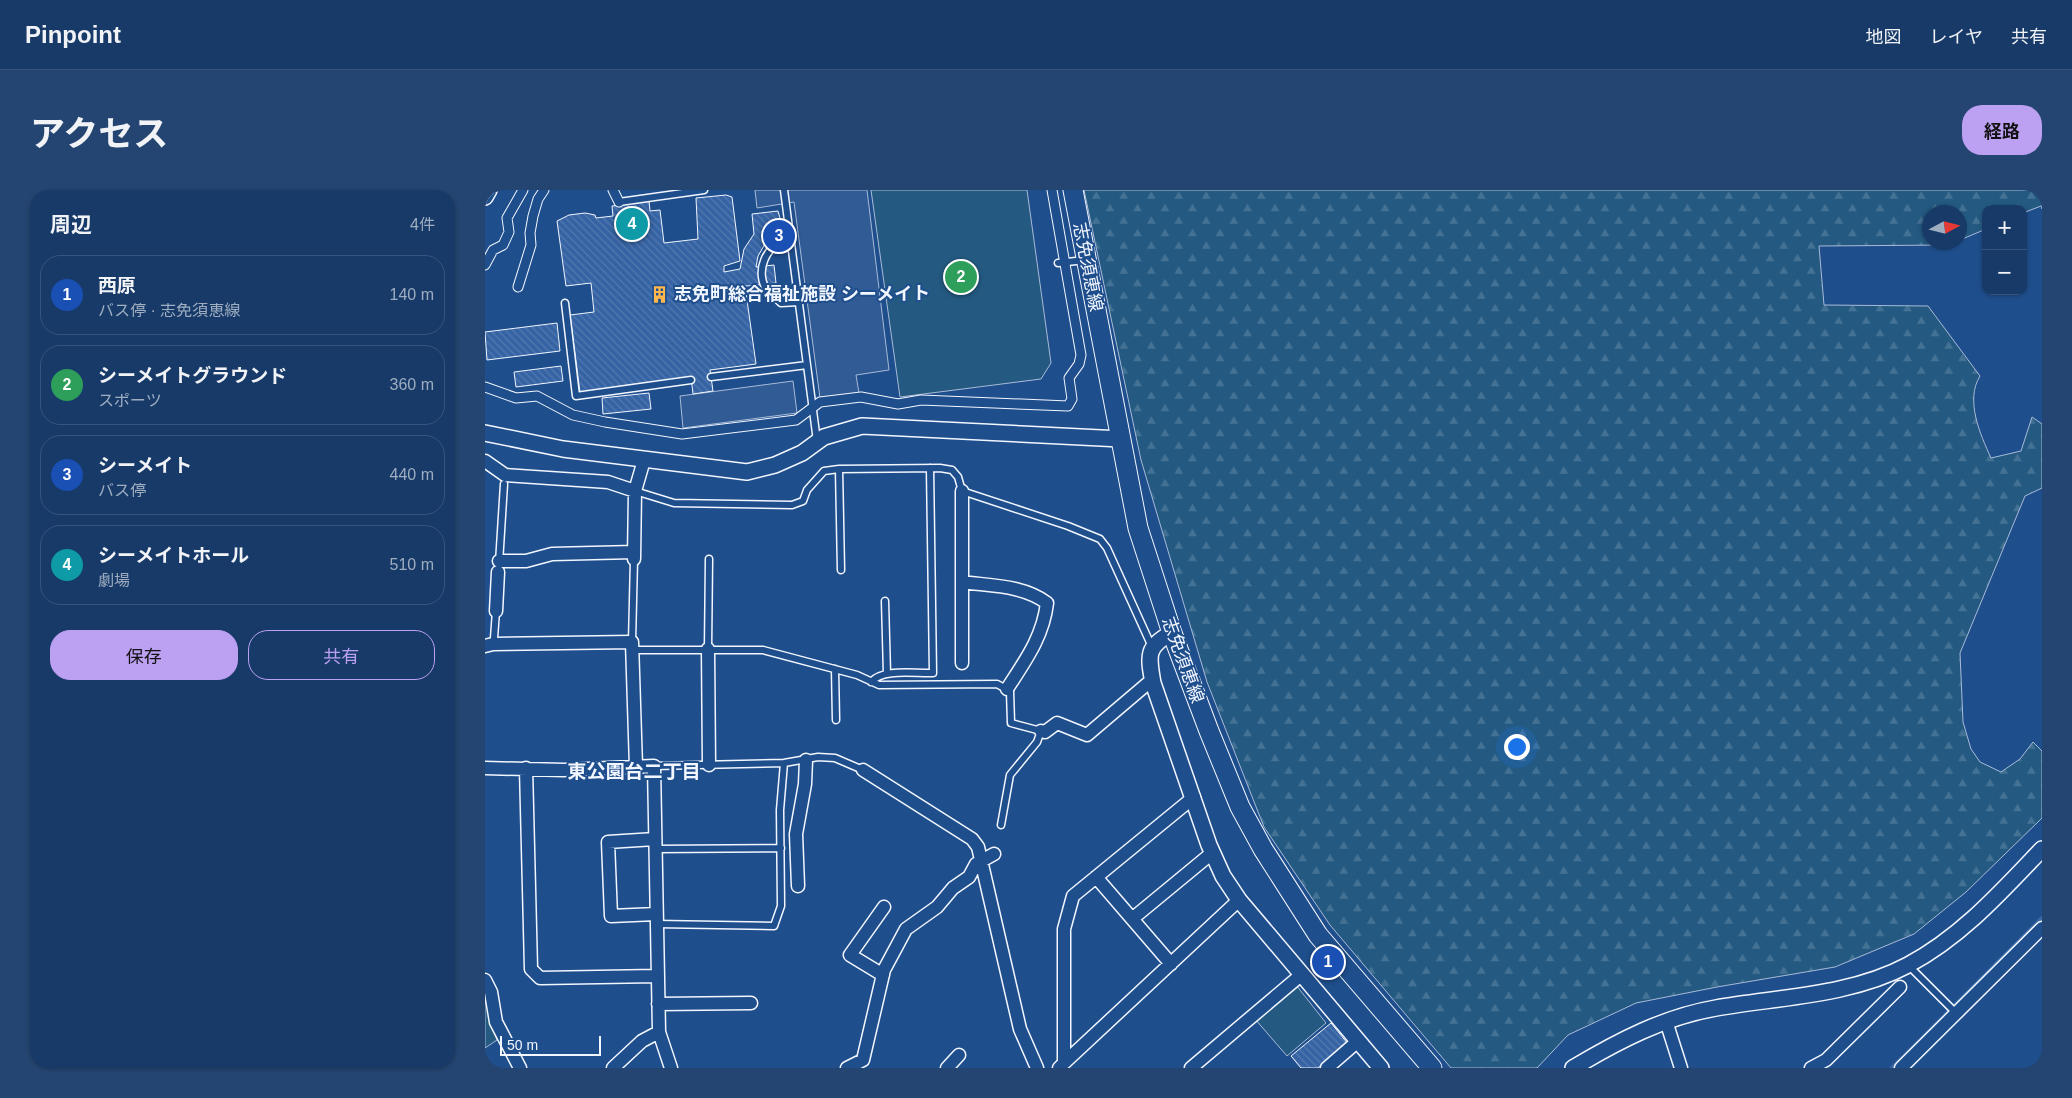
<!DOCTYPE html>
<html lang="ja">
<meta charset="utf-8">
<style>
body{margin:0;font-family:Helvetica,"Noto Sans JP",sans-serif;background:#244571;color:#f1f3f6}
.controls{position:absolute;right:15px;top:15px;display:grid;overflow:hidden;border-radius:10px;box-shadow:0 1px 4px #0004}
.controls button{width:45px;height:45px;display:grid;place-items:center;padding:0;border:0;border-bottom:1px solid #36547d;background:#173a69;color:#f1f3f6;font:25px sans-serif}
.compass{position:absolute;left:1437px;top:15px;width:45px;height:45px;border-radius:50%;background:#173a69;box-shadow:0 1px 4px #0004;rotate:83deg}
.scale{position:absolute;left:15px;bottom:12px;width:101px;box-sizing:border-box;padding-left:5px;border:2px solid #f2f6ff;border-top:0;font-size:14px;line-height:18px;white-space:nowrap;color:#f2f6ff;-webkit-text-stroke:4px #1f4e8c;paint-order:stroke}
.you{position:absolute;left:1031px;top:556px;width:18px;height:18px;margin:-12px;border:4px solid #fff;border-radius:50%;background:#1a73e8;box-shadow:0 0 0 8px #1a73e833}
.badge{display:grid;place-items:center;width:32px;height:32px;border-radius:50%;background:#bca0f2;color:#fff;font-size:16px;font-weight:700}
.pin{position:absolute;translate:-50% -50%;border:2px solid #fff;box-shadow:0 1px 5px #0006}
.list{margin:0;padding:0;list-style:none}
h2{display:flex;justify-content:space-between;align-items:center;height:65px;margin:0;padding:0 20px;font-size:21px}
h2 small{font-size:16px;font-weight:400;color:#9eadc0}
.list li{display:grid;grid-template-columns:32px 1fr auto;gap:15px;align-items:center;box-sizing:border-box;height:80px;margin:0 10px 10px;padding:0 10px;border:1px solid #36547d;border-radius:20px}
.list b{display:block;font-size:19px;white-space:nowrap}
.list p{margin:0;font-size:16px;white-space:nowrap;color:#9eadc0}
.list em{font-size:16px;font-style:normal;color:#9eadc0}
.actions{display:flex;gap:10px;padding:15px 20px}
.actions a{flex:1;padding:11px 0;border:1px solid #bca0f2;border-radius:20px;text-align:center;font-size:18px;color:#bca0f2}
.actions .main{background:#bca0f2;color:#111}
.map{position:relative;flex:none;width:1557px;height:878px;overflow:hidden;border-radius:20px}
header{display:flex;align-items:center;gap:30px;box-sizing:border-box;height:70px;padding:0 25px;background:#173a69;border-bottom:1px solid #36547d}
header strong{font-size:24px}
nav{display:flex;gap:28px;margin-inline-start:auto;font-size:18px}
.intro{display:flex;align-items:center;justify-content:space-between;box-sizing:border-box;height:120px;padding:0 30px}
h1{margin:0;font-size:35px}
.button{padding:12px 22px;border-radius:20px;background:#bca0f2;color:#111;font-size:18px;font-weight:700}
main{display:flex;gap:30px;padding:0 30px}
aside{flex:1;background:#173a69;border-radius:20px;box-shadow:0 1px 4px #0004}
.map>svg:first-child{display:block}
.forest{fill:url(#forest-firs);stroke:#a8bbd7}
.park{fill:#245a82;stroke:#a8bbd7}
.parking{fill:#305b95;stroke:#a8bbd7}
.lines{fill:none;stroke-linecap:round;stroke-linejoin:round}
.stream{stroke:#3b69a3;stroke-width:4}
.building{fill:url(#building-back-hatch);stroke:#f2f6ff}
.service-casing{stroke:#f2f6ff;stroke-width:9}
.pedestrian-casing{stroke:#f2f6ff;stroke-width:11}
.minor-casing{stroke:#f2f6ff;stroke-width:15}
.tertiary-casing{stroke:#f2f6ff;stroke-width:18}
.primary-casing{stroke:#f2f6ff;stroke-width:21}
.service{stroke:#1f4e8c;stroke-width:6}
.pedestrian{stroke:#1f4e8c;stroke-width:9}
.minor{stroke:#1f4e8c;stroke-width:12}
.tertiary{stroke:#1f4e8c;stroke-width:15}
.primary{stroke:#1f4e8c;stroke-width:19}
.labels{text-anchor:middle;dominant-baseline:central;stroke-width:4;stroke-linejoin:round;paint-order:stroke}
.street-label{font-size:18px;fill:#f2f6ff;stroke:#1f4e8c}
.poi-label{font-size:18px;font-weight:bold;fill:#f2f6ff;stroke:#1f4e8c;text-anchor:start}
.neighbourhood-label{font-size:19px;font-weight:bold;fill:#f2f6ff;stroke:#1f4e8c}
</style>
<header>
<strong>Pinpoint</strong>
<nav><a>地図</a><a>レイヤ</a><a>共有</a></nav>
</header>
<div class="intro"><h1>アクセス</h1><a class="button">経路</a></div>
<main>
<aside>
<h2>周辺<small>4件</small></h2>
<ul class="list">
<li><span class="badge" style="background:#1a4fb4">1</span><div><b>西原</b><p>バス停 · 志免須恵線</p></div><em>140 m</em></li>
<li><span class="badge" style="background:#2e9e5b">2</span><div><b>シーメイトグラウンド</b><p>スポーツ</p></div><em>360 m</em></li>
<li><span class="badge" style="background:#1a4fb4">3</span><div><b>シーメイト</b><p>バス停</p></div><em>440 m</em></li>
<li><span class="badge" style="background:#0f9aa8">4</span><div><b>シーメイトホール</b><p>劇場</p></div><em>510 m</em></li>
</ul>
<div class="actions"><a class="main">保存</a><a>共有</a></div>
</aside>
<div class="map">
<svg width="1557" height="878" viewBox="0 0 1557 878">
<defs>
<pattern id="forest-firs" width="22" height="20" patternUnits="userSpaceOnUse" patternTransform="scale(1.25)"><rect width="22" height="20" fill="#245a82"/><path d="M5 1l3.5 6h-7zM16 11l3.5 6h-7z" fill="#447295"/></pattern>
<pattern id="building-back-hatch" width="6" height="6" patternUnits="userSpaceOnUse" patternTransform="scale(1.25)"><rect width="6" height="6" fill="#3563a3"/><path d="M-1 5l2 2M0 0l6 6M5-1l2 2" fill="none" stroke="#537ab1"/></pattern>
</defs>
<rect width="100%" height="100%" fill="#1f4e8c"/>
<path class="forest" d="M 599,0 L 1557,0 L 1557,19 L 1556,16 L 1538,23 L 1538,19 L 1501,19 L 1501,39 L 1475,50 L 1474,22 L 1444,22 L 1444,52 L 1468,53 L 1463,55 L 1334,56 L 1339,115 L 1443,116 L 1495,186 C 1480,210 1495,244 1506,268 L 1536,261 L 1547,227 L 1557,234 L 1557,298 L 1540,306 L 1475,463 L 1478,532 L 1486,559 L 1495,572 L 1516,582 L 1535,569 L 1548,552 L 1557,561 L 1557,628 L 1481,702 L 1429,744 L 1350,777 L 1232,797 L 1151,813 L 1083,845 L 1052,878 L 966,878 L 845,735 L 779,637 L 722,492 L 656,270 Z"/>
<path class="park" d="M 386,0 L 542,0 L 566,173 L 556,189 L 415,207 Z
M 811,795 L 841,833 L 802,866 L 770,829 Z
M 0,808 L 6,835 L 12,850 L 0,858 Z"/>
<path class="parking" d="M 270,0 L 382,0 L 404,180 L 371,185 L 374,203 L 335,208 L 309,12 L 272,18 Z
M 308,191 L 312,223 L 198,238 L 195,206 Z"/>
<g class="lines">
<path class="stream" d="M 1407,878 L 1557,728"/>
</g>
<path class="building" d="M 241,5 L 247,7 L 255,71 L 239,76 L 239,82 L 255,79 L 259,59 L 269,44 L 267,24 L 293,21 L 299,42 L 280,54 L 273,66 L 271,77 L 289,75 L 291,93 L 242,98 L 243,105 L 261,103 L 271,174 L 225,180 L 228,201 L 208,204 L 206,187 L 95,203 L 85,125 L 109,122 L 106,93 L 81,96 L 72,31 L 84,25 L 100,23 L 110,25 L 111,28 L 128,26 L 127,16 L 164,11 L 165,21 L 175,20 L 179,53 L 213,49 L 211,8 Z
M 72,133 L 75,161 L 2,170 L 0,142 Z
M 76,176 L 78,191 L 31,197 L 29,182 Z
M 164,203 L 166,219 L 118,224 L 117,208 Z
M 846,833 L 863,854 L 833,878 L 816,878 L 806,866 Z"/>
<g class="lines">
<defs>
<path id="service" d="M 299,0 L 332,251
M 134,12 L 219,0
M 305,48 C 282,52 267,83 284,103 C 287,106 292,109 296,113 L 314,112
M 573,73 L 600,70
M 80,113 L 91,206 L 206,190
M 226,187 L 322,175
M 354,279 L 356,380
M 150,301 L 189,313 L 307,315 L 318,311 L 322,300 L 339,281 L 354,279 L 455,278 L 467,280 L 473,287 L 477,301 L 583,336 L 615,349 L 622,358 L 667,457
M 14,373 L 19,294
M 400,411 L 402,484
M 9,448 L 11,421
M 147,452 L 149,369
M 223,459 L 224,369
M 147,460 L 278,460 L 372,485 L 394,495 L 512,494 L 525,501 L 526,533 L 556,541 L 552,552 L 525,585 L 516,635
M 350,479 L 351,530
M 386,492 C 398,478 431,484 448,483 L 445,278
M 169,576 L 299,573 L 333,567 L 350,568 L 378,580
M 171,659 L 296,658
M 171,734 L 289,736 L 296,716 L 295,620 L 299,573
M 1424,776 L 1471,823"/>
<path id="pedestrian" d="M 128,0 L 134,12
M 0,75 L 8,60 L 18,55 L 24,42 L 22,28 L 38,0
M 33,97 L 46,55 L 45,43 L 48,26 L 53,9 L 59,0
M 0,197 L 31,208 L 52,206 L 88,225 L 120,232 L 197,244 L 311,230 L 335,212 L 376,207 L 413,214 L 436,210 L 583,216 L 587,209 L 584,188 L 594,174 L 596,165 L 567,0"/>
<path id="minor" d="M 0,271 L 20,285 L 123,292 L 150,301
M 477,301 L 477,473
M 149,369 L 150,301 L 159,270
M 14,371 L 41,371 L 67,364 L 149,362
M 477,392 C 506,396 538,395 562,413 C 558,447 540,471 522,499
M 11,421 L 13,382
M 0,456 L 8,454 L 147,452 L 151,577
M 223,459 L 224,575
M 556,541 L 560,542 L 572,533 L 602,545 L 662,494 L 668,493
M 0,578 L 79,580 L 169,576 L 174,842 L 186,878
M 41,578 L 46,779 L 55,788 L 172,786
M 378,580 L 487,649 L 493,657 L 535,839 L 552,878
M 170,649 L 123,652 L 126,726 L 171,724
M 611,687 L 686,774
M 313,696 L 311,644 L 320,594 L 321,570
M 647,729 L 727,663
M 398,785 L 365,765 L 399,717
M 0,790 L 6,802 L 11,832 L 35,878
M 173,814 L 266,813
M 1181,831 L 1196,878
M 579,873 L 754,710
M 128,878 L 157,851 L 174,842
M 362,878 L 378,870 L 399,780 L 421,739 L 452,717 L 468,698 L 484,687 L 491,674 L 509,664
M 462,878 L 474,865
M 574,878 L 579,873 L 579,739 L 588,706 L 709,607
M 706,878 L 816,785
M 842,878 L 873,851
M 1326,878 L 1341,870 L 1415,797
M 1416,878 L 1557,738"/>
<path id="tertiary" d="M 0,7 L 4,0
M 0,243 L 78,259 L 262,282 L 290,275 L 317,263 L 339,247 L 377,236 L 636,249
M 687,443 C 661,456 663,466 668,493 L 724,655 L 738,686 L 754,710 L 896,878
M 1088,878 C 1133,851 1179,827 1231,818 C 1293,807 1365,806 1423,775 C 1476,747 1516,702 1557,659"/>
<path id="primary" d="M 588,0 L 653,338 L 687,443 L 724,541 L 755,617 L 778,659 L 833,745 L 947,878"/>
</defs>
<use href="#service" class="service-casing"/>
<use href="#pedestrian" class="pedestrian-casing"/>
<use href="#minor" class="minor-casing"/>
<use href="#tertiary" class="tertiary-casing"/>
<use href="#primary" class="primary-casing"/>
<use href="#service" class="service"/>
<use href="#pedestrian" class="pedestrian"/>
<use href="#minor" class="minor"/>
<use href="#tertiary" class="tertiary"/>
<use href="#primary" class="primary"/>
</g>
<defs>
<symbol id="building-bare" viewBox="-9 -9 18 18"><path d="M-4-6H4V6H1V3H-1V6H-4ZM-2.5-4.3h1.7v1.8h-1.7ZM.8-4.3h1.7v1.8H.8ZM-2.5-1h1.7V.8h-1.7ZM.8-1h1.7V.8H.8Z" fill="#ffb74d" stroke="#1f4e8c" stroke-width="2.5" paint-order="stroke"/></symbol>
</defs>
<g fill-rule="evenodd">
<use href="#building-bare" x="162" y="92" width="25" height="25"/>
</g>
<g class="labels">
<g class="street-label">
<text transform="translate(603 77) rotate(79)">志免須恵線</text>
<text transform="translate(698 470) rotate(70)">志免須恵線</text>
</g>
<g class="poi-label">
<text x="189" y="104">志免町総合福祉施設 シーメイト</text>
</g>
<g class="neighbourhood-label">
<text x="149" y="581">東公園台二丁目</text>
</g>
</g>
</svg>
<div class="controls">
<button>+</button>
<button>−</button>
</div>
<svg class="compass" viewBox="-18 -18 36 36"><path d="M0-13l5 13h-10z" fill="#e53935"/><path d="M0 13l5-13h-10z" fill="#9eadc0"/></svg>
<div class="scale">50 m</div>
<div class="you"></div>
<div class="pin badge" style="left:843px;top:772px;background:#1a4fb4">1</div>
<div class="pin badge" style="left:476px;top:87px;background:#2e9e5b">2</div>
<div class="pin badge" style="left:294px;top:46px;background:#1a4fb4">3</div>
<div class="pin badge" style="left:147px;top:34px;background:#0f9aa8">4</div>
</div>
</main>
